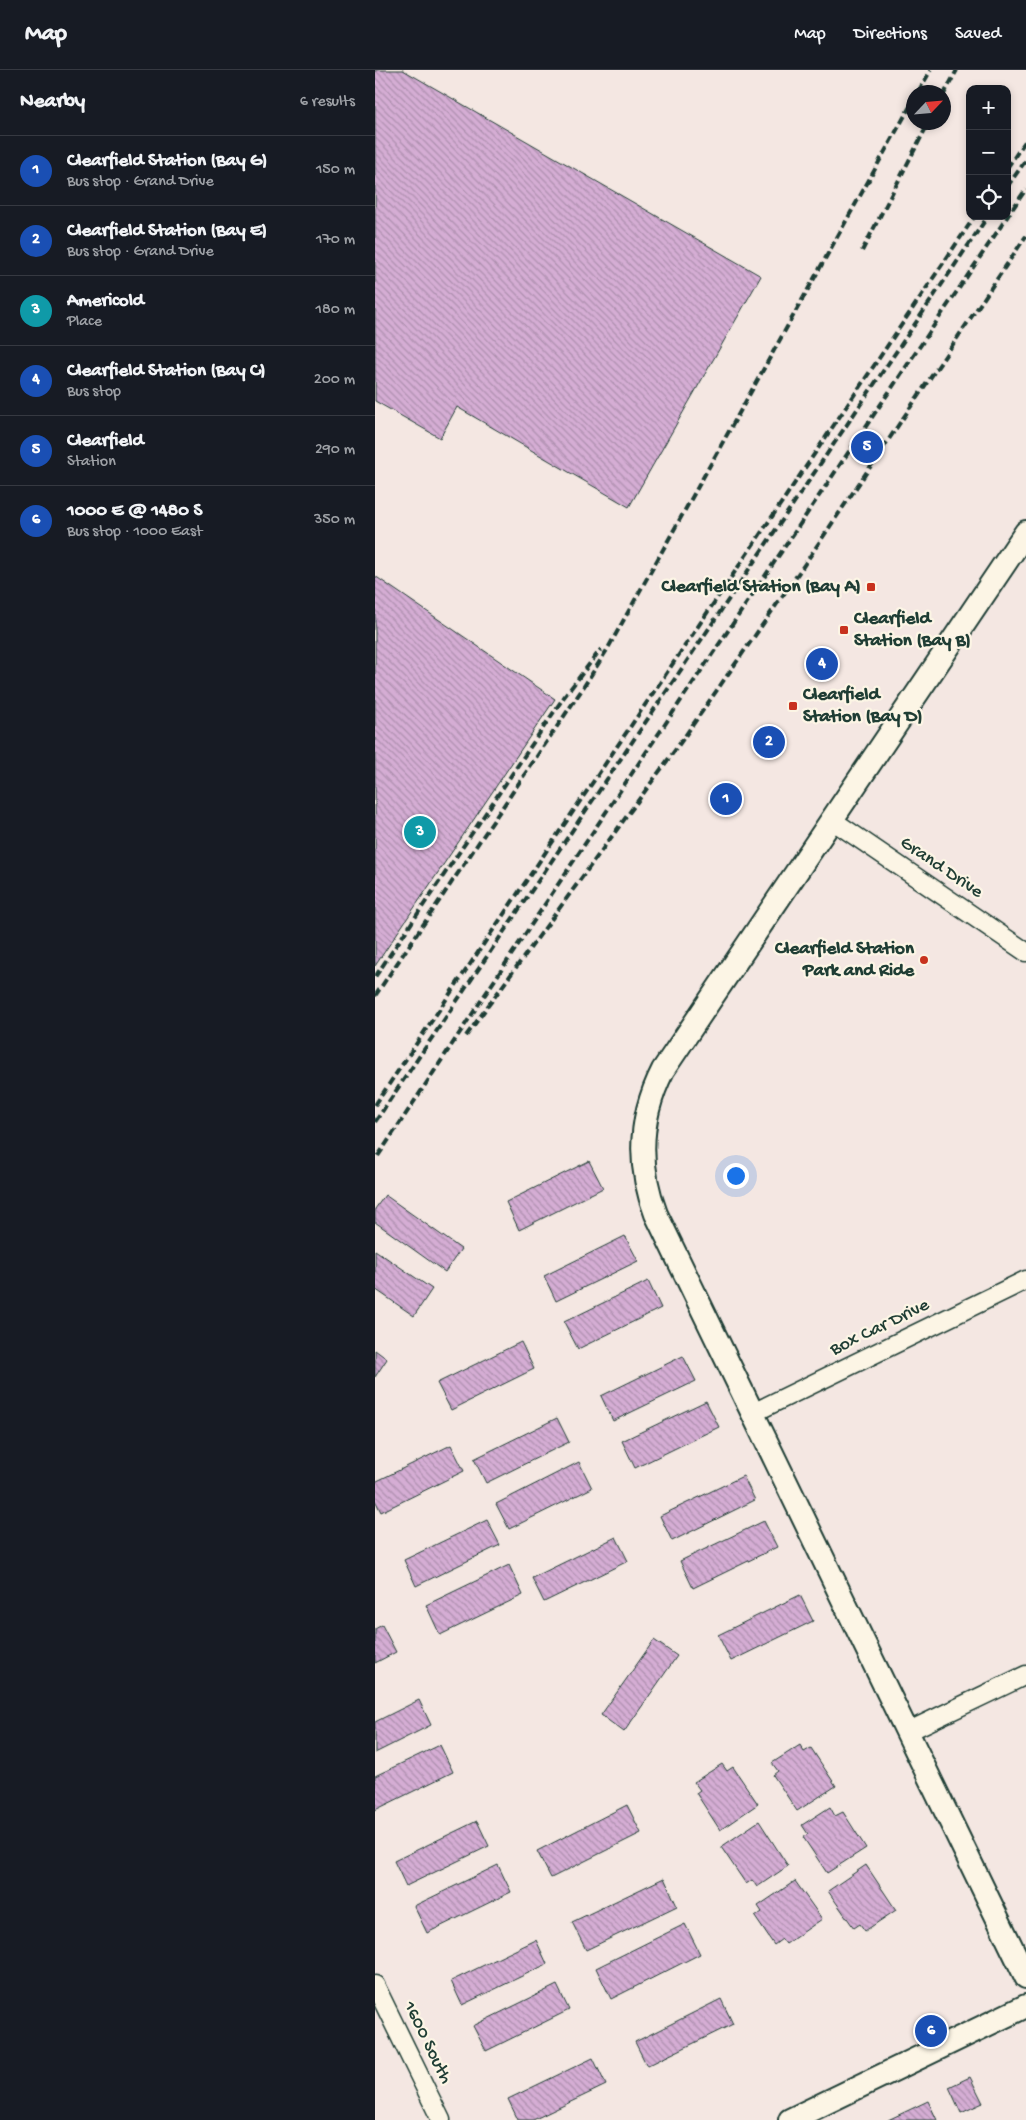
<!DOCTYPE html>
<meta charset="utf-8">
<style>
body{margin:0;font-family:"Gochi Hand",sans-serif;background:#20242c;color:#f1f3f6}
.controls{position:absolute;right:15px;top:15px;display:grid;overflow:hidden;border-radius:10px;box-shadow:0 2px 8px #0003}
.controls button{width:45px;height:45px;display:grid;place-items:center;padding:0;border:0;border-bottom:1px solid #363941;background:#171b24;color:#f1f3f6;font:25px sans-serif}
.compass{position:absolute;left:531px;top:15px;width:45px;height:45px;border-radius:50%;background:#171b24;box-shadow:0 2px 8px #0003;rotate:64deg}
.you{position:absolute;left:360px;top:1105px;width:18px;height:18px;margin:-12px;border:4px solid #fff;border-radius:50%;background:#1a73e8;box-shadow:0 0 0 8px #1a73e833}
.badge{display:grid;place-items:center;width:32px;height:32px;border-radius:50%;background:#c8321e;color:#fff;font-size:16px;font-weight:700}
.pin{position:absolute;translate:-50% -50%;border:2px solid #fff;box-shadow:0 1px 5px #0006}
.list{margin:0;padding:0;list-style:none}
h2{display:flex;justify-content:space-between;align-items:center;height:65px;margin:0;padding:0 20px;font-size:21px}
h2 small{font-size:16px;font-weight:400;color:#9ea1a6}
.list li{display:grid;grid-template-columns:32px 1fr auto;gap:15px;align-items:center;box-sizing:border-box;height:70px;padding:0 20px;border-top:1px solid #363941}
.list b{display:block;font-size:19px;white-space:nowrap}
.list p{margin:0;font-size:16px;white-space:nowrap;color:#9ea1a6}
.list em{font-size:16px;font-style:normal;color:#9ea1a6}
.icon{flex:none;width:28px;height:28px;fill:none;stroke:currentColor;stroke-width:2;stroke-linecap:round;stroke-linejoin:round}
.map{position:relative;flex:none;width:651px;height:2050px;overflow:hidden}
header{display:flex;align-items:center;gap:30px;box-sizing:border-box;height:70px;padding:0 25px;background:#171b24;border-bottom:1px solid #363941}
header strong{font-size:24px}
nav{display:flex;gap:28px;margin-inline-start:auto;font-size:18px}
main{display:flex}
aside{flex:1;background:#171b24}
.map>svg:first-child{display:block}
.building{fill:url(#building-back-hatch);stroke:#1f3d34}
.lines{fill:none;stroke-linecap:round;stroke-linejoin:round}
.minor-casing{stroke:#1f3d34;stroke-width:21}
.tertiary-casing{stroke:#1f3d34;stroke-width:26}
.minor{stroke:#fcf5e5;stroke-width:18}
.tertiary{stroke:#fcf5e5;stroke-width:22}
.rail{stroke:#1f3d34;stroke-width:4;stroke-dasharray:8 4;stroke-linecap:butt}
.poi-dot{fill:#c8321e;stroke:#fcf5e5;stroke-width:2}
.labels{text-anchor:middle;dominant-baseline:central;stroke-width:4.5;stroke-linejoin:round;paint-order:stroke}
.poi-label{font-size:19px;font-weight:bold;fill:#1f3d34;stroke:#fcf5e5;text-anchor:end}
.street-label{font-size:19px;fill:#1f3d34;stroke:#fcf5e5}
</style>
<header>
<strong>Map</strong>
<nav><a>Map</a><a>Directions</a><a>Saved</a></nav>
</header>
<main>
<aside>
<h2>Nearby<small>6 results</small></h2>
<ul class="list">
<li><span class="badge" style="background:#1a4fb4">1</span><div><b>Clearfield Station (Bay G)</b><p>Bus stop · Grand Drive</p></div><em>150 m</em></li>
<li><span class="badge" style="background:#1a4fb4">2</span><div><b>Clearfield Station (Bay E)</b><p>Bus stop · Grand Drive</p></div><em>170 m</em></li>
<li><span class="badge" style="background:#0f9aa8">3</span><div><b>Americold</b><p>Place</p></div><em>180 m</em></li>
<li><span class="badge" style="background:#1a4fb4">4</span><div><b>Clearfield Station (Bay C)</b><p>Bus stop</p></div><em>200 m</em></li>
<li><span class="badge" style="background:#1a4fb4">5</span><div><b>Clearfield</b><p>Station</p></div><em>290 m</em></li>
<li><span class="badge" style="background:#1a4fb4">6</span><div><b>1000 E @ 1480 S</b><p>Bus stop · 1000 East</p></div><em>350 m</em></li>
</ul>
</aside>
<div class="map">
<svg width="651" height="2050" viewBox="0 0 651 2050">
<defs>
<pattern id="building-back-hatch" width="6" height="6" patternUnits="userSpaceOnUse" patternTransform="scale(1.25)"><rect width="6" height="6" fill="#d5add4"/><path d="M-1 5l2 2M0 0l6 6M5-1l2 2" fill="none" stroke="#ac8ead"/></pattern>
</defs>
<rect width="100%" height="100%" fill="#f4e7e2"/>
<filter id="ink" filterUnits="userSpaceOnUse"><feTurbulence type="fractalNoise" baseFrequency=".02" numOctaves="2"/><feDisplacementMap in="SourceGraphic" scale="10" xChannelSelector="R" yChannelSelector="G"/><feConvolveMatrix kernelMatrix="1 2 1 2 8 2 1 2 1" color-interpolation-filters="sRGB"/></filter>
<g filter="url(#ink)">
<path class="building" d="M 0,0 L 28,0 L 386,206 L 254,437 L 82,337 L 65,368 L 0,331 Z
M 0,506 L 180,629 L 0,896 Z
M 214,1091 L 228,1118 L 144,1160 L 131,1132 Z
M 10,1125 L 86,1179 L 70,1202 L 0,1152 L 0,1139 Z
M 250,1166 L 263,1191 L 181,1231 L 169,1206 Z
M 0,1180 L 57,1219 L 39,1246 L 0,1219 Z
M 273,1211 L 286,1238 L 203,1279 L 189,1252 Z
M 146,1272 L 159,1299 L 76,1340 L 62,1313 Z
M 0,1280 L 12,1289 L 0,1307 Z
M 308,1286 L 321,1311 L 238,1351 L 226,1326 Z
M 331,1331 L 344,1357 L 260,1398 L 247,1371 Z
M 182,1348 L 194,1372 L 111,1413 L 99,1389 Z
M 76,1375 L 89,1401 L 6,1442 L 0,1430 L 0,1412 Z
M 204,1392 L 217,1418 L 134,1459 L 121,1434 Z
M 368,1406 L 380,1430 L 297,1471 L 285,1446 Z
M 112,1450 L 125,1475 L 41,1516 L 29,1490 Z
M 389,1451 L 402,1477 L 318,1518 L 305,1491 Z
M 241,1467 L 253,1491 L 169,1532 L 157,1508 Z
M 134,1495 L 148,1525 L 65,1565 L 51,1535 Z
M 425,1525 L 438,1551 L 356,1591 L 343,1565 Z
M 7,1555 L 21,1582 L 0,1593 L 0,1559 Z
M 279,1570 L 302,1586 L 249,1662 L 226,1645 Z
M 44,1630 L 56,1655 L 0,1683 L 0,1652 Z
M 65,1675 L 78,1702 L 0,1740 L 0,1706 Z
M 425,1675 L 429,1682 L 436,1678 L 461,1716 L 422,1741 L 398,1705 L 403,1701 L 397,1693 Z
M 347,1694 L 352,1701 L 358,1697 L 383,1734 L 345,1760 L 321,1723 L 325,1720 L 319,1712 Z
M 252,1735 L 266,1763 L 176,1808 L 162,1781 Z
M 455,1737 L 460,1746 L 468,1742 L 491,1778 L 452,1803 L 428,1767 L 433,1764 L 427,1755 Z
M 102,1751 L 114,1776 L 31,1816 L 19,1791 Z
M 384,1751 L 413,1796 L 382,1817 L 377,1810 L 371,1814 L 346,1777 Z
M 123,1795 L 136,1822 L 52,1863 L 39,1836 Z
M 491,1795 L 521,1840 L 490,1861 L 485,1854 L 479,1858 L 453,1821 Z
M 289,1808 L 302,1836 L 211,1880 L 197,1852 Z
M 420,1811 L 447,1849 L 411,1874 L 407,1869 L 399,1875 L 380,1847 L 387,1842 L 383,1836 Z
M 310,1854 L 325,1884 L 236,1929 L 221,1898 Z
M 161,1870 L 172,1894 L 87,1935 L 76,1911 Z
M 182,1915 L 194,1940 L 111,1981 L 98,1956 Z
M 346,1929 L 358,1954 L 272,1996 L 260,1972 Z
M 218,1988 L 231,2015 L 158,2050 L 143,2050 L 133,2029 Z
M 595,2007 L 608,2033 L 586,2043 L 574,2017 Z
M 553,2031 L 562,2050 L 513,2050 Z"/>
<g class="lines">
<defs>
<path id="minor" d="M 457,750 L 651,882
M 378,1343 L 651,1210
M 532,1662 L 651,1605
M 0,1915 L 66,2050"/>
<path id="tertiary" d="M 651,462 L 288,1000 C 264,1047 262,1095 281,1144 L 651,1907
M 415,2050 L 651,1936"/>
</defs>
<use href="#minor" class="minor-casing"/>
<use href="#tertiary" class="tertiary-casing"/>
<use href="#minor" class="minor"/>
<use href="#tertiary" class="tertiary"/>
<path class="rail" d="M 543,22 L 556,0
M 568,26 L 582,0
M 632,98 L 651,70
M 632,117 L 651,90
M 487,181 L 554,52
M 0,907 L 189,627 L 226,579
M 0,926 L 206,621 L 232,580 L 538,31
M 91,966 L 303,676 L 427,498 L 651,166
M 0,1035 L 600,146
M 0,1052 L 613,146
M 3,1086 L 247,718 L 651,119"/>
</g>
</g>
<g class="poi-dot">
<rect x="491" y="512" width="10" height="10" rx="2.5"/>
<rect x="464" y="555" width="10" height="10" rx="2.5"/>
<rect x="413" y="631" width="10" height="10" rx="2.5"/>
<circle cx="549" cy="890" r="5"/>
</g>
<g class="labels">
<g class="poi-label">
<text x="486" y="517">Clearfield Station (Bay A)</text>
<text x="479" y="549" text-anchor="start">Clearfield<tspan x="479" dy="22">Station (Bay B)</tspan></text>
<text x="428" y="625" text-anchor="start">Clearfield<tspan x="428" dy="22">Station (Bay D)</tspan></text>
<text x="539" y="879">Clearfield Station<tspan x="539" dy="22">Park and Ride</tspan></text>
</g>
<g class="street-label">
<text transform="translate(566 798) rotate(34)">Grand Drive</text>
<text transform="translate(505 1258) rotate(-26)">Box Car Drive</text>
<text transform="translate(52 1973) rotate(64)">1600 South</text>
</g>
</g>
</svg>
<div class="controls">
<button>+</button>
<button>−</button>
<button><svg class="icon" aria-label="locate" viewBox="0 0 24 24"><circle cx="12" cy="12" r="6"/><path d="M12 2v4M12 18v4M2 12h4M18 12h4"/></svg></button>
</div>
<svg class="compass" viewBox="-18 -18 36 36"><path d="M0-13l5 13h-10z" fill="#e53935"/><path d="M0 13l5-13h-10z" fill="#9ea1a6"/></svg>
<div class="you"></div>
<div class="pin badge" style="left:351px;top:729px;background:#1a4fb4">1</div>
<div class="pin badge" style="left:394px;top:672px;background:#1a4fb4">2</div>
<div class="pin badge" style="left:45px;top:762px;background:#0f9aa8">3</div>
<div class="pin badge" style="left:447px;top:594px;background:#1a4fb4">4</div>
<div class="pin badge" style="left:492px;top:377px;background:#1a4fb4">5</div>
<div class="pin badge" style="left:556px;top:1961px;background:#1a4fb4">6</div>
</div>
</main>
